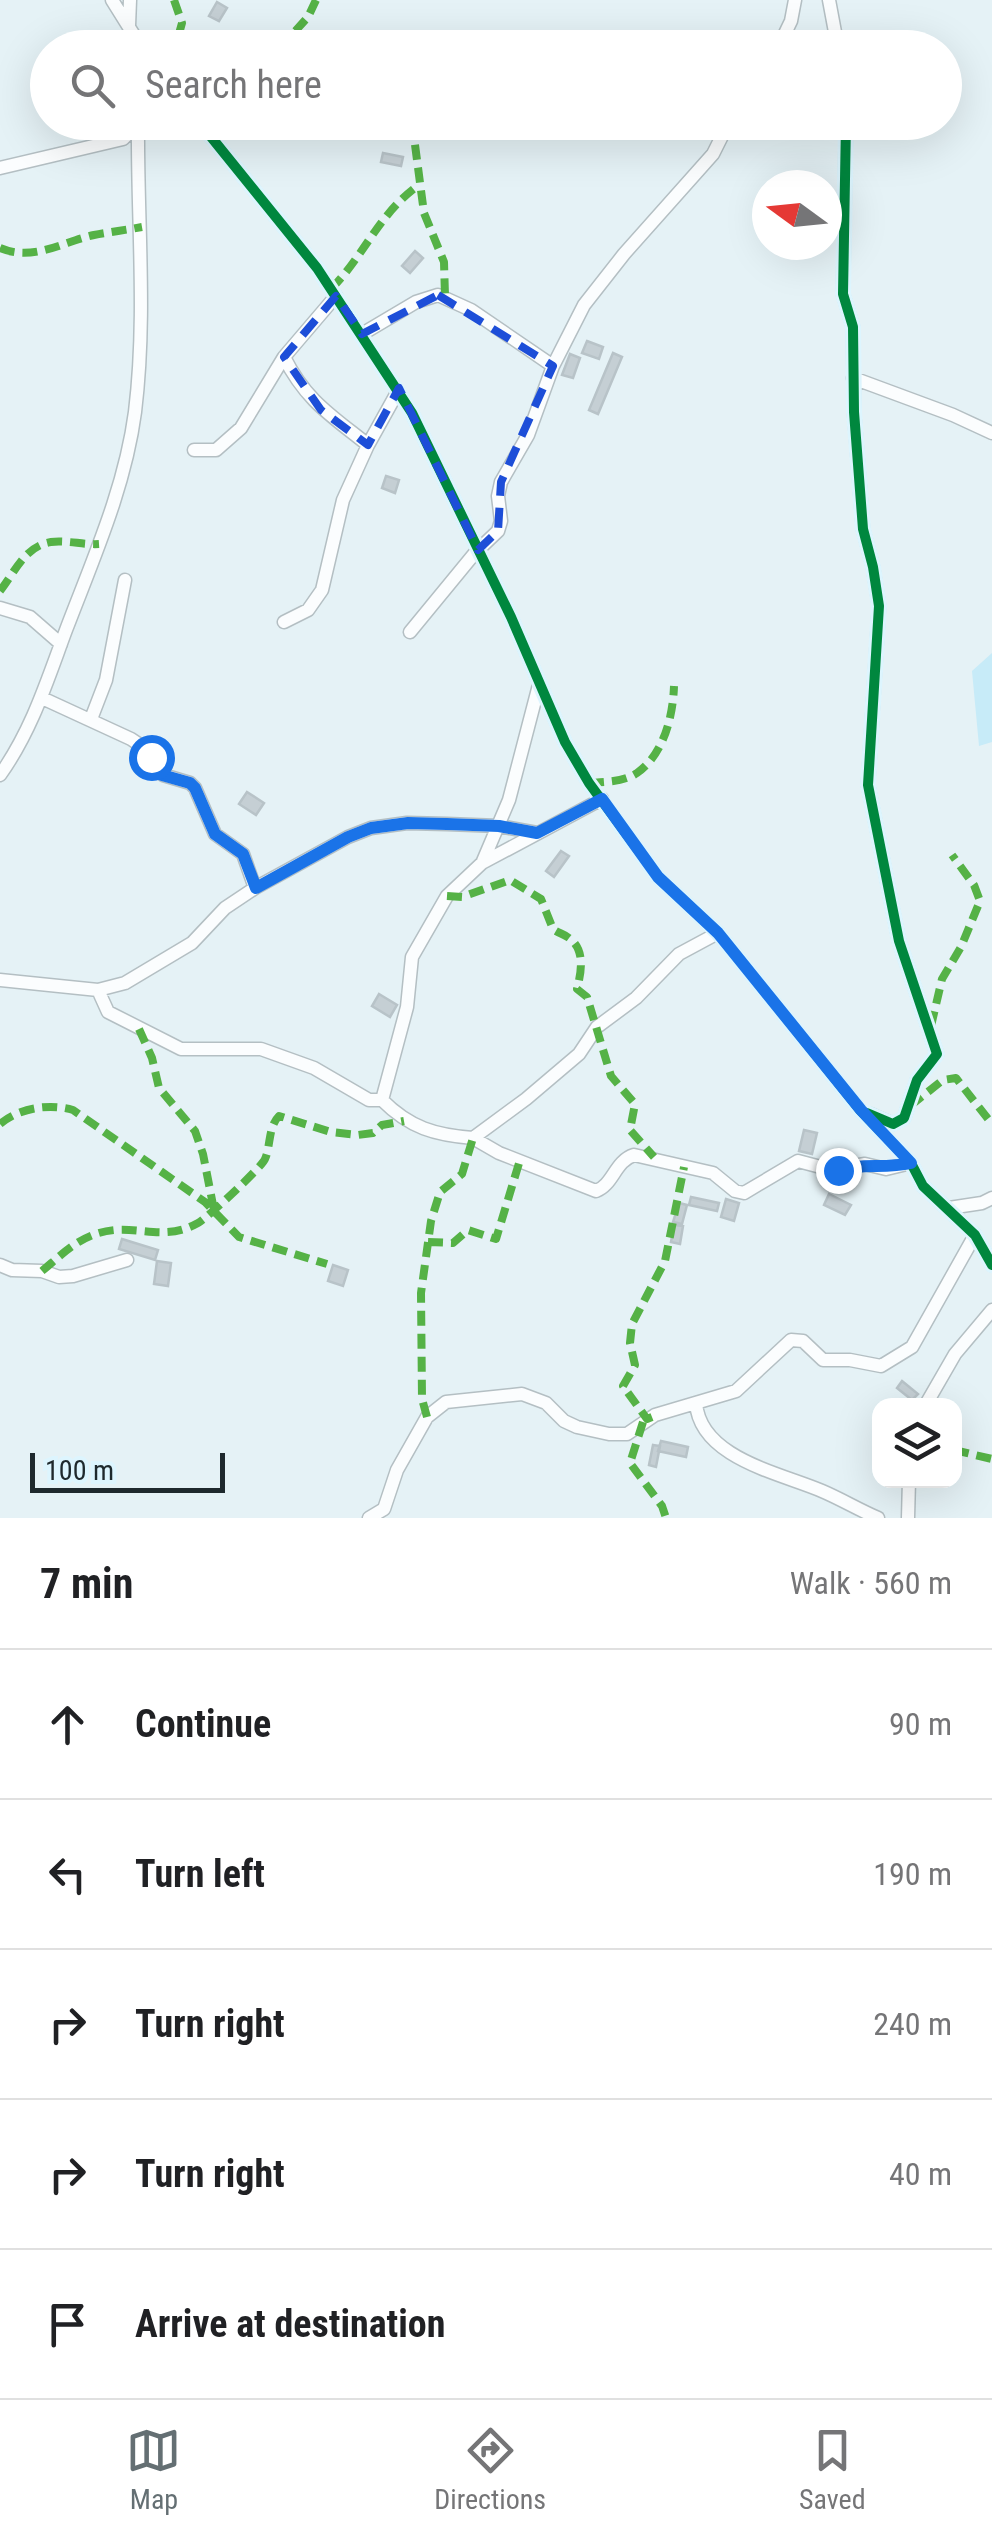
<!DOCTYPE html>
<meta charset="utf-8">
<style>
body{margin:0;font-family:"Roboto Condensed",sans-serif;background:#f2f2f2;color:#202124}
.controls{position:absolute;right:30px;bottom:30px;display:grid;overflow:hidden;border-radius:20px;box-shadow:0 10px 40px #0002}
.controls button{width:90px;height:90px;display:grid;place-items:center;padding:0;border:0;border-bottom:2px solid #e0e0e0;background:#fff;color:#202124;font:50px sans-serif}
.compass{position:absolute;left:752px;top:170px;width:90px;height:90px;border-radius:50%;background:#fff;box-shadow:0 10px 40px #0002;rotate:285deg}
.scale{position:absolute;left:30px;bottom:25px;width:195px;box-sizing:border-box;padding-left:10px;border:5px solid #1e292d;border-top:0;font-size:28px;line-height:35px;white-space:nowrap;color:#1e292d;-webkit-text-stroke:8px #ddf5fe;paint-order:stroke}
.stop{position:absolute;width:30px;height:30px;margin:-22px;border:8px solid #1a73e8;border-radius:50%;background:#fff}
.stop.end{background:#1a73e8;border-color:#fff;box-shadow:0 2px 10px #0008}
.list{margin:0;padding:0;list-style:none}
h2{display:flex;justify-content:space-between;align-items:center;height:130px;margin:0;padding:0 40px;font-size:42px}
h2 small{font-size:32px;font-weight:400;color:#757577}
.list li{display:grid;grid-template-columns:65px 1fr auto;gap:30px;align-items:center;box-sizing:border-box;height:150px;padding:0 40px;border-top:2px solid #e0e0e0}
.list b{display:block;font-size:38px;white-space:nowrap}
.list em{font-size:32px;font-style:normal;color:#757577}
.icon{flex:none;width:55px;height:55px;fill:none;stroke:currentColor;stroke-width:2;stroke-linecap:round;stroke-linejoin:round}
.map{position:relative;flex:none;width:992px;height:1518px;overflow:hidden}
.search{position:absolute;background:#fff;box-shadow:0 10px 40px #0002;left:30px;right:30px;top:30px;height:110px;display:flex;align-items:center;gap:25px;box-sizing:border-box;padding:0 35px;border-radius:55px;color:#757577;font-size:38px}
.sheet{height:880px;background:#fff}
nav{display:flex;justify-content:space-around;align-items:center;box-sizing:border-box;height:140px;border-top:2px solid #e0e0e0;background:#fff;font-size:28px;color:#757577}
nav a{display:grid;justify-items:center;gap:5px}
nav .on{color:#646f73}
.map>svg:first-child{display:block}
.green{fill:#c7ebf8}
.building{fill:#c5cfd4;stroke:#b8c3c8;stroke-width:2.5}
.lines{fill:none;stroke-linecap:round;stroke-linejoin:round}
.minor-casing{stroke:#b4bfc3;stroke-width:15}
.minor{stroke:#fbfdfe;stroke-width:12}
.quiet{stroke:#55b246;stroke-width:8;stroke-dasharray:15 8;stroke-linecap:butt}
.cycleway-casing{stroke:#ddf5fe;stroke-width:16}
.cycleway{stroke:#00873e;stroke-width:10}
.route{stroke:#1a73e8;stroke-width:12}
.marked{fill:none;stroke:#1d4ed8;stroke-width:8;stroke-dasharray:20 12;stroke-linejoin:round}
</style>
<div class="map">
<svg width="992" height="1518" viewBox="0 0 992 1518">
<rect width="100%" height="100%" fill="#e5f2f6"/>
<path class="green" d="M 992,653 L 992,742 L 979,746 L 972,671 Z"/>
<path class="building" d="M 217,2 L 227,8 L 219,21 L 209,16 Z
M 383,153 L 403,157 L 401,166 L 381,162 Z
M 415,251 L 423,258 L 410,273 L 402,266 Z
M 587,341 L 603,347 L 599,359 L 582,353 Z
M 613,353 L 622,357 L 598,414 L 589,410 Z
M 570,354 L 580,358 L 573,378 L 562,375 Z
M 386,476 L 399,480 L 395,493 L 382,488 Z
M 247,792 L 264,803 L 256,815 L 239,804 Z
M 561,851 L 569,856 L 554,877 L 546,871 Z
M 379,994 L 397,1005 L 390,1017 L 372,1006 Z
M 804,1130 L 817,1133 L 812,1154 L 799,1151 Z
M 829,1194 L 851,1205 L 845,1215 L 824,1205 Z
M 691,1197 L 719,1203 L 717,1211 L 689,1205 Z
M 726,1199 L 739,1203 L 734,1221 L 721,1217 Z
M 679,1203 L 687,1205 L 682,1224 L 673,1222 Z
M 674,1225 L 683,1226 L 680,1244 L 671,1242 Z
M 122,1239 L 158,1250 L 155,1260 L 119,1249 Z
M 157,1261 L 171,1263 L 168,1286 L 154,1284 Z
M 333,1265 L 348,1270 L 343,1286 L 328,1281 Z
M 902,1381 L 918,1394 L 912,1400 L 897,1388 Z
M 661,1441 L 688,1447 L 686,1457 L 658,1451 Z
M 653,1445 L 660,1446 L 656,1467 L 649,1465 Z"/>
<g class="lines">
<defs>
<path id="minor" d="M 112,0 L 142,48
M 829,0 L 838,48
M 129,26 L 130,0
M 778,48 L 791,21 L 795,0
M 199,122 L 317,268 L 412,413 L 511,617 L 565,742 L 589,783 L 658,877 L 718,933 L 861,1111 L 911,1163 L 923,1186 L 975,1235 L 992,1265
M 846,122 L 843,294 L 853,327 L 854,412 L 863,529 L 873,567 L 879,606 L 868,785 L 899,941 L 937,1054 L 917,1080 L 904,1118 L 893,1124 L 870,1114
M 0,168 L 123,139 L 137,125
M 362,334 L 416,302 L 438,295 L 471,310 L 553,366
M 284,357 C 306,401 332,416 368,445
M 853,378 L 953,415 L 992,433
M 194,450 L 216,450 L 241,428 L 284,357 L 336,296
M 478,550 L 498,531 L 501,521 L 498,496 L 501,482 L 528,435 L 553,366 L 584,305 L 624,254 L 713,154 L 729,122
M 0,608 L 30,617 L 61,644
M 284,622 L 308,610 L 322,590 L 343,500 L 368,445 L 398,391
M 410,632 L 479,548
M 42,698 L 131,739 L 143,747 L 163,775 L 190,783 L 195,788 L 215,834 L 243,854 L 255,888
M 91,719 L 106,680 L 125,580
M 0,775 C 32,730 47,681 66,630 C 93,559 125,488 135,412 C 147,314 137,220 138,122
M 483,861 L 509,800 L 539,685
M 0,980 L 98,990 L 125,983 L 192,943 L 225,908 L 255,888 L 348,837 L 371,828 L 407,823 L 447,824 L 499,826 L 537,833
M 98,990 L 108,1012 L 181,1049 L 261,1049 L 314,1068 L 369,1100 L 382,1100 C 410,1128 435,1135 473,1138 L 526,1099 L 579,1054 L 597,1027 L 636,998 L 679,954 L 718,933
M 382,1100 L 407,1007 L 412,957 L 447,896 L 482,863 L 602,799
M 473,1138 L 499,1153 L 596,1191 C 613,1185 615,1161 634,1155 L 713,1173 L 735,1191 L 744,1193 L 798,1161 L 832,1170 L 865,1164 L 886,1169 L 911,1163
M 949,1208 L 982,1203 L 992,1198
M 0,1265 L 12,1270 L 42,1271 L 59,1277 L 73,1276 L 127,1260
M 696,1403 C 700,1458 780,1473 822,1491 C 841,1499 859,1510 878,1518
M 925,1406 L 955,1354 L 992,1310
M 369,1518 L 384,1509 L 397,1470 L 427,1417 L 446,1402 L 522,1394 L 546,1403 L 564,1421 L 577,1427 L 609,1434 L 627,1434 L 655,1415 L 736,1391 L 791,1340 L 803,1341 L 823,1360 L 850,1360 L 881,1366 L 912,1347 L 975,1235
M 908,1518 L 909,1480"/>
</defs>
<use href="#minor" class="minor-casing"/>
<use href="#minor" class="minor"/>
<path class="quiet" d="M 174,0 L 182,23 L 175,48
M 280,48 L 308,17 L 316,0
M 412,122 L 424,213 L 444,262 L 445,296
M 0,248 C 33,262 62,242 94,235 C 110,232 126,230 142,227
M 331,289 C 364,256 379,213 419,185
M 0,591 C 15,572 25,546 51,542 C 66,540 84,545 99,544
M 589,783 C 604,782 624,782 637,773 C 664,754 673,716 674,686
M 447,896 L 462,897 L 510,880 L 541,899 L 553,929 C 558,933 564,934 569,938 C 586,950 581,973 577,989 L 587,997 L 611,1076 L 635,1104 L 630,1130 L 654,1157
M 931,1026 L 942,979 L 961,947 L 980,901 L 974,885 L 952,855
M 139,1029 L 152,1058 L 159,1088 L 195,1131 L 203,1154 L 214,1210
M 910,1106 L 943,1080 L 956,1078 L 992,1124
M 0,1124 C 19,1108 49,1103 73,1110 L 205,1202 L 239,1237 L 327,1264
M 428,1242 L 453,1243 L 468,1230 L 496,1239 L 520,1160
M 42,1271 C 65,1252 82,1233 115,1230 C 146,1228 167,1240 198,1223 C 207,1218 262,1167 265,1159 C 271,1145 268,1127 279,1116 L 331,1132 L 358,1135 L 373,1133 L 382,1125 L 404,1121
M 427,1417 L 422,1399 L 421,1293 L 431,1221 L 440,1192 L 462,1174 L 473,1138
M 652,1417 L 647,1419 L 623,1386 L 635,1365 L 630,1343 L 632,1324 L 665,1261 L 684,1167
M 643,1422 L 630,1463 L 662,1506 L 666,1518
M 954,1450 L 992,1459"/>
<defs>
<path id="cycleway" d="M 199,122 L 317,268 L 412,413 L 511,617 L 565,742 L 589,783 L 658,877 L 718,933 L 861,1111 L 911,1163 L 923,1186 L 975,1235 L 992,1265
M 846,122 L 843,294 L 853,327 L 854,412 L 863,529 L 873,567 L 879,606 L 868,785 L 899,941 L 937,1054 L 917,1080 L 904,1118 L 893,1124 L 867,1113"/>
</defs>
<use href="#cycleway" class="cycleway-casing"/>
<use href="#cycleway" class="cycleway"/>
</g>
<g class="lines">
<path class="route" d="M 151,757 L 162,775 L 190,783 L 195,788 L 215,834 L 243,854 L 256,888 L 348,837 L 371,828 L 408,823 L 447,824 L 499,826 L 537,833 L 602,799 L 658,877 L 718,933 L 861,1110 L 911,1163 C 885,1169 864,1163 838,1170"/>
</g>
<path class="marked" d="M 438,295 L 553,366 L 501,482 L 498,531 L 478,550 L 399,388 L 368,445 L 321,410 L 284,357 L 336,296 L 362,334 Z"/>
</svg>
<div class="controls">
<button><svg class="icon" aria-label="layers" viewBox="0 0 24 24"><path d="M12 4l9 5-9 5-9-5zM3 14l9 5 9-5"/></svg></button>
</div>
<svg class="compass" viewBox="-18 -18 36 36"><path d="M0-13l5 13h-10z" fill="#e53935"/><path d="M0 13l5-13h-10z" fill="#757577"/></svg>
<div class="scale">100 m</div>
<div class="stop" style="left:151px;top:757px"></div>
<div class="stop end" style="left:838px;top:1170px"></div>
<div class="search"><svg class="icon" aria-label="search" viewBox="0 0 24 24"><circle cx="10" cy="10" r="6"/><path d="M15 15l6 6"/></svg>Search here</div>
</div>
<section class="sheet">
<h2>7 min<small>Walk · 560 m</small></h2>
<ul class="list">
<li><svg class="icon" aria-label="ahead" viewBox="0 0 24 24"><path d="M12 20V5M6 11l6-6 6 6"/></svg><div><b>Continue</b></div><em>90 m</em></li>
<li><svg class="icon" aria-label="left" viewBox="0 0 24 24"><path d="M17 20v-9H6M10 6l-5 5 5 5"/></svg><div><b>Turn left</b></div><em>190 m</em></li>
<li><svg class="icon" aria-label="right" viewBox="0 0 24 24"><path d="M7 20v-9h11M14 6l5 5-5 5"/></svg><div><b>Turn right</b></div><em>240 m</em></li>
<li><svg class="icon" aria-label="right" viewBox="0 0 24 24"><path d="M7 20v-9h11M14 6l5 5-5 5"/></svg><div><b>Turn right</b></div><em>40 m</em></li>
<li><svg class="icon" aria-label="arrive" viewBox="0 0 24 24"><path d="M6 21V4h12l-3 4 3 4H6"/></svg><div><b>Arrive at destination</b></div></li>
</ul>
</section>
<nav>
<a class="on"><svg class="icon" aria-label="map" viewBox="0 0 24 24"><path d="M3 6l6-2 6 2 6-2v14l-6 2-6-2-6 2zM9 4v14M15 6v14"/></svg>Map</a>
<a><svg class="icon" aria-label="directions" viewBox="0 0 24 24"><path d="M12 3l9 9-9 9-9-9zM9 14v-3h6M13 9l2 2-2 2"/></svg>Directions</a>
<a><svg class="icon" aria-label="saved" viewBox="0 0 24 24"><path d="M7 4h10v16l-5-4-5 4z"/></svg>Saved</a>
</nav>
